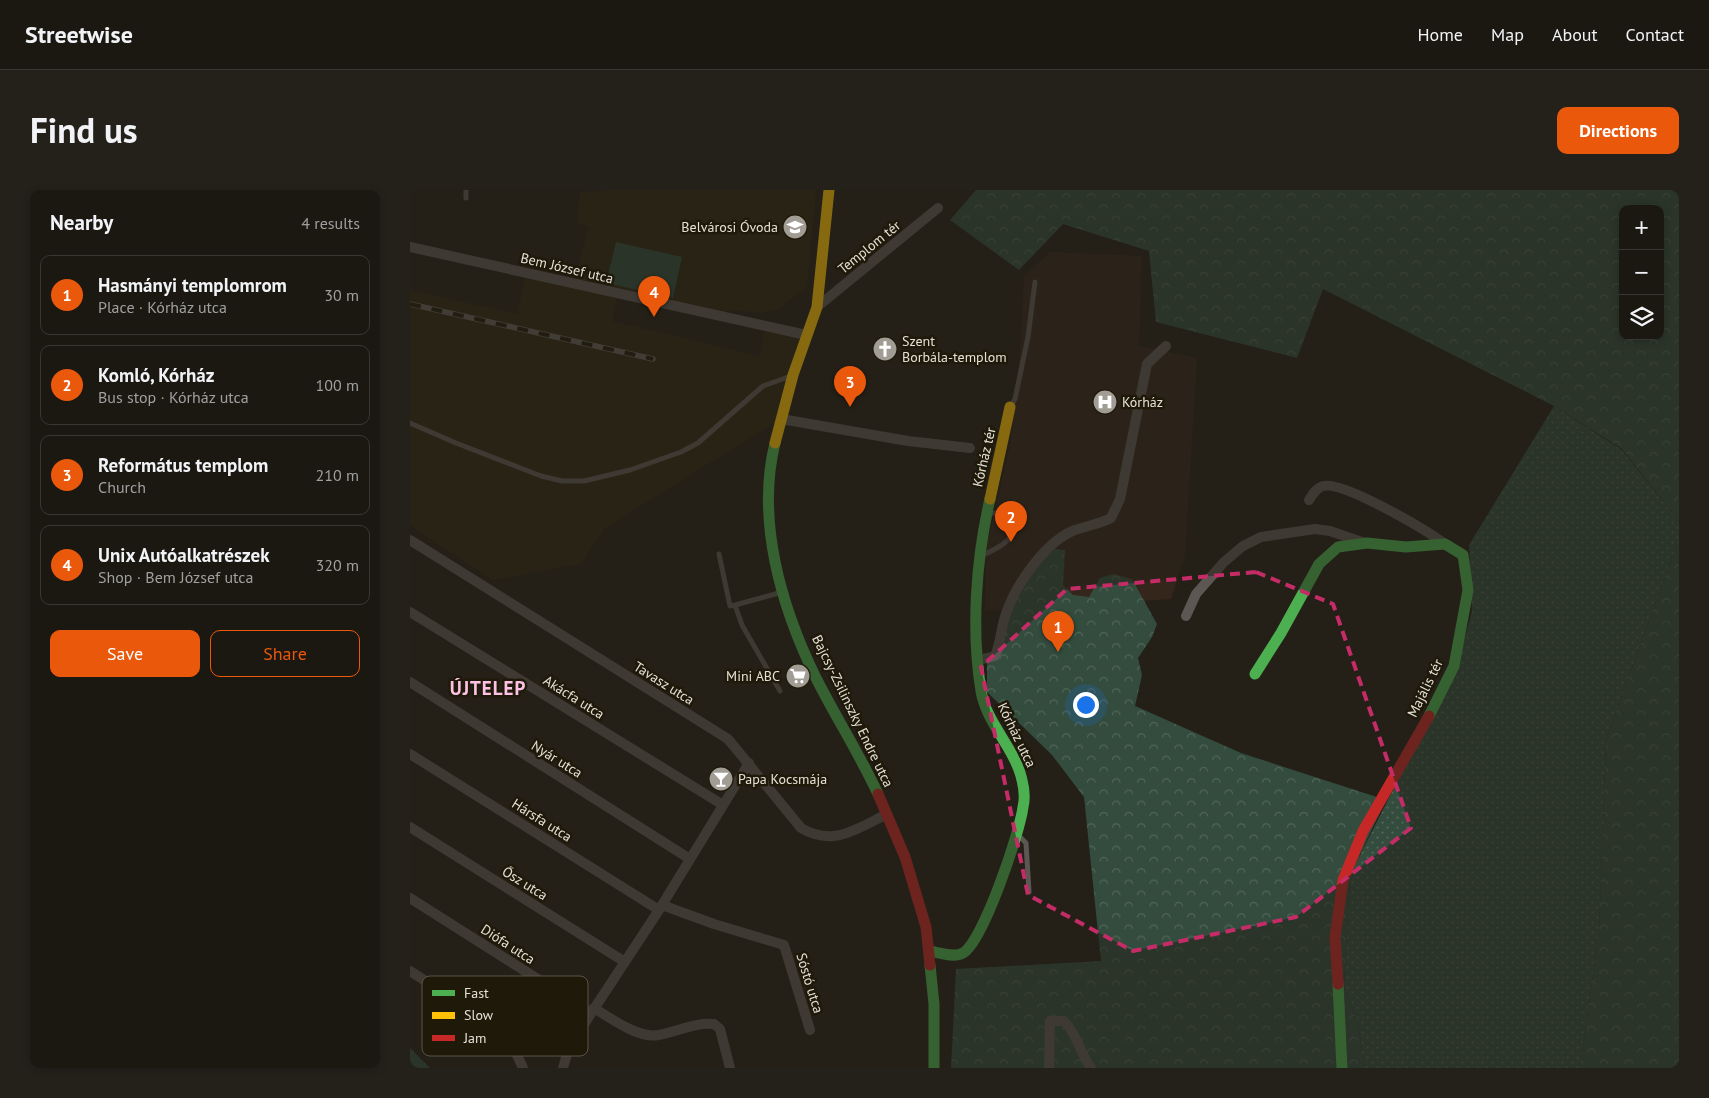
<!DOCTYPE html>
<meta charset="utf-8">
<style>
body{margin:0;font-family:"PT Sans",sans-serif;background:#24211b;color:#f1f3f6}
.controls{position:absolute;right:15px;top:15px;display:grid;overflow:hidden;border-radius:10px;box-shadow:0 2px 8px #0003}
.controls button{width:45px;height:45px;display:grid;place-items:center;padding:0;border:0;border-bottom:1px solid #393732;background:#1b1812;color:#f1f3f6;font:25px sans-serif}
.you{position:absolute;left:675px;top:514px;width:18px;height:18px;margin:-12px;border:4px solid #fff;border-radius:50%;background:#1a73e8;box-shadow:0 0 0 8px #1a73e833}
.badge{display:grid;place-items:center;width:32px;height:32px;border-radius:50%;background:#ea580c;color:#fff;font-size:16px;font-weight:700}
.pin{position:absolute;translate:-50% -41px;filter:drop-shadow(0 1px 2px #0008)}
.pin::after{content:'';position:absolute;top:26px;width:18px;height:15px;background:inherit;clip-path:polygon(0 0,100% 0,50% 100%)}
.list{margin:0;padding:0;list-style:none}
h2{display:flex;justify-content:space-between;align-items:center;height:65px;margin:0;padding:0 20px;font-size:21px}
h2 small{font-size:16px;font-weight:400;color:#a0a09f}
.list li{display:grid;grid-template-columns:32px 1fr auto;gap:15px;align-items:center;box-sizing:border-box;height:80px;margin:0 10px 10px;padding:0 10px;border:1px solid #393732;border-radius:10px}
.list b{display:block;font-size:19px;white-space:nowrap}
.list p{margin:0;font-size:16px;white-space:nowrap;color:#a0a09f}
.list em{font-size:16px;font-style:normal;color:#a0a09f}
.actions{display:flex;gap:10px;padding:15px 20px}
.actions a{flex:1;padding:11px 0;border:1px solid #ea580c;border-radius:10px;text-align:center;font-size:18px;color:#ea580c}
.actions .main{background:#ea580c;color:#fff}
.icon{flex:none;width:28px;height:28px;fill:none;stroke:currentColor;stroke-width:2;stroke-linecap:round;stroke-linejoin:round}
.map{position:relative;flex:none;width:1269px;height:878px;overflow:hidden;border-radius:10px}
header{display:flex;align-items:center;gap:30px;box-sizing:border-box;height:70px;padding:0 25px;background:#1b1812;border-bottom:1px solid #393732}
header strong{font-size:24px}
nav{display:flex;gap:28px;margin-inline-start:auto;font-size:18px}
.intro{display:flex;align-items:center;justify-content:space-between;box-sizing:border-box;height:120px;padding:0 30px}
h1{margin:0;font-size:35px}
.button{padding:12px 22px;border-radius:10px;background:#ea580c;color:#fff;font-size:18px;font-weight:700}
main{display:flex;gap:30px;padding:0 30px}
aside{flex:1;background:#1b1812;border-radius:10px;box-shadow:0 2px 8px #0003}
.map>svg:first-child{display:block}
.built{fill:#2e2612}
.medical{fill:#34261b}
.grass{fill:url(#grass-dots)}
.forest{fill:url(#forest-crowns);fill-rule:evenodd}
.garden{fill:#334c3d}
.lines{fill:none;stroke-linecap:round;stroke-linejoin:round}
.lane{stroke:#5d5754;stroke-width:5}
.street{stroke:#5d5754;stroke-width:10}
.fast{stroke:#4caf50;stroke-width:11}
.slow{stroke:#ffc107;stroke-width:11}
.jam{stroke:#c62828;stroke-width:11}
.rail-casing{stroke:#64605b;stroke-width:5.5}
.rail{stroke:#1f190a;stroke-width:4;stroke-dasharray:11;stroke-linecap:butt}
.marked{fill:none;stroke:#c52c67;stroke-width:4;stroke-dasharray:10 6;stroke-linejoin:round}
.labels{text-anchor:middle;dominant-baseline:central;stroke-width:5;stroke-linejoin:round;paint-order:stroke}
.poi-label{font-size:14px;fill:#e4e0d6;stroke:#1f190a;text-anchor:start}
.street-label{font-size:14px;fill:#e4e0d6;stroke:#1f190a}
.district-label{font-size:19px;font-weight:bold;letter-spacing:1px;fill:#fdc2e3;stroke:#1f190a}
.key{fill:#1f190a;stroke:#5a5547;stroke-width:1}
.key-label{font-size:14px;fill:#e4e0d6}
</style>
<header>
<strong>Streetwise</strong>
<nav><a>Home</a><a>Map</a><a>About</a><a>Contact</a></nav>
</header>
<div class="intro"><h1>Find us</h1><a class="button">Directions</a></div>
<main>
<aside>
<h2>Nearby<small>4 results</small></h2>
<ul class="list">
<li><span class="badge">1</span><div><b>Hasmányi templomrom</b><p>Place · Kórház utca</p></div><em>30 m</em></li>
<li><span class="badge">2</span><div><b>Komló, Kórház</b><p>Bus stop · Kórház utca</p></div><em>100 m</em></li>
<li><span class="badge">3</span><div><b>Református templom</b><p>Church</p></div><em>210 m</em></li>
<li><span class="badge">4</span><div><b>Unix Autóalkatrészek</b><p>Shop · Bem József utca</p></div><em>320 m</em></li>
</ul>
<div class="actions"><a class="main">Save</a><a>Share</a></div>
</aside>
<div class="map">
<svg width="1269" height="878" viewBox="0 0 1269 878">
<defs>
<pattern id="grass-dots" width="8" height="8" patternUnits="userSpaceOnUse" patternTransform="scale(1.25)"><rect width="8" height="8" fill="#334c3d"/><path d="M2 2h.1M6 6h.1" fill="none" stroke="#506658" stroke-width="1.8" stroke-linecap="round"/></pattern>
<pattern id="forest-crowns" width="20" height="18" patternUnits="userSpaceOnUse" patternTransform="scale(1.25)"><rect width="20" height="18" fill="#334c3d"/><path d="M2 6a3 3 0 1 1 6 0M12 15a3 3 0 1 1 6 0" fill="none" stroke="#506658"/></pattern>
</defs>
<rect width="100%" height="100%" fill="#242018"/>
<path class="built" d="M 206,0 L 406,0 L 397,97 L 368,119 L 352,123 L 323,120 L 314,122 L 164,90 L 179,37 L 167,32 L 170,2 Z
M 116,87 L 207,107 L 202,131 L 349,166 L 356,138 L 396,145 L 371,229 L 195,338 L 171,374 L 83,390 L 0,335 L 0,100 L 107,124 Z"/>
<path class="medical" d="M 640,62 L 732,66 L 729,156 L 787,168 L 775,365 L 761,409 L 575,421 L 576,359 L 600,256 L 610,167 L 614,86 Z"/>
<path class="grass" d="M 1144,216 L 1212,260 L 1269,331 L 1269,348 L 1196,550 L 1189,742 L 1170,878 L 954,878 L 949,839 L 934,796 L 940,685 L 1050,467 L 1062,421 L 1059,355 Z"/>
<path class="forest" d="M 566,0 L 1269,0 L 1269,331 L 1212,259 L 1144,216 L 913,99 L 887,168 L 746,132 L 739,61 L 653,34 L 609,80 L 540,30 ZM 1213,19 L 1250,19 L 1250,146 L 1213,146 Z
M 1269,348 L 1269,878 L 1170,878 L 1189,742 L 1196,550 Z
M 645,359 L 655,360 L 653,395 L 663,405 L 679,407 L 690,388 L 703,384 L 722,389 L 747,434 L 742,447 L 728,468 L 732,485 L 725,516 L 831,563 L 976,610 L 940,685 L 934,796 L 949,839 L 954,878 L 541,878 L 546,779 L 691,771 L 674,607 L 642,565 L 577,502 L 577,470 L 580,469 C 596,426 607,389 645,359 Z
M 0,858 L 20,878 L 0,878 Z"/>
<path class="garden" d="M 206,52 L 272,67 L 263,108 L 196,93 Z"/>
<g class="lines">
<path class="lane" d="M 56,0 L 56,8
M 601,216 L 605,209 L 618,147 L 625,92
M 0,233 L 46,253 L 131,286 L 152,291 L 174,291 L 220,280 L 271,262 L 288,253 L 353,196 L 381,186
M 309,364 L 320,416 L 325,415
M 573,365 C 588,358 604,351 606,333 C 600,320 589,321 577,325
M 370,501 L 332,435 L 325,415 L 373,402
M 608,645 L 616,653 L 619,702"/>
<path class="street" d="M 0,57 L 396,145
M 407,117 L 528,18
M 371,229 L 498,251 L 560,258
M 899,310 C 903,304 906,298 913,296 C 934,291 1016,340 1035,354
M 0,350 L 318,549 L 391,638 C 423,657 447,639 477,624
M 0,422 L 313,615
M 776,426 L 786,404 L 814,372 L 833,356 L 851,347 L 905,339 L 920,341 L 952,352
M 568,470 L 585,466 C 591,453 591,435 597,421 C 607,393 636,351 665,340 C 677,336 689,334 701,328 L 710,309 L 737,174 L 756,156
M 0,492 L 280,669
M 0,564 L 249,720
M 0,637 L 215,772
M 0,708 L 181,823
M 252,715 L 304,734 L 374,755 L 400,840
M 0,781 L 92,840 L 102,854 L 113,878
M 184,818 C 200,828 229,849 248,845 C 267,842 285,832 304,834 L 310,839 L 320,878
M 153,878 L 159,857 L 249,720 L 339,573
M 639,878 L 640,831 L 654,831 C 667,844 670,863 681,878"/>
<path class="fast" d="M 365,253 C 346,330 371,416 405,486 C 425,526 449,563 468,604
M 845,484 L 871,443 L 909,374 L 928,357 L 957,353 L 996,357 L 1035,354 L 1053,365 L 1058,400 L 1044,476 L 1019,526
M 520,761 C 530,763 544,768 553,763 C 573,752 610,642 613,617 C 615,609 614,598 612,590 C 605,558 576,533 571,501 C 561,440 566,369 580,309
M 520,775 L 524,814 L 524,878
M 928,794 L 932,878"/>
<path class="slow" d="M 365,253 L 383,185 L 407,117 L 419,0
M 580,309 L 600,217"/>
<path class="jam" d="M 468,604 L 495,667 L 516,737 L 520,775
M 928,794 L 925,747 L 933,690 L 953,641 L 1019,526"/>
<defs>
<path id="rail" d="M 0,114 L 243,169"/>
</defs>
<use href="#rail" class="rail-casing"/>
<use href="#rail" class="rail"/>
</g>
<path d="M0 0H1269V878H0ZM 846,382 L 923,414 L 1001,638 L 886,727 L 723,761 L 618,705 L 571,477 L 657,399 Z" fill="#242018" fill-opacity=".55" fill-rule="evenodd"/>
<path class="marked" d="M 846,382 L 923,414 L 1001,638 L 886,727 L 723,761 L 618,705 L 571,477 L 657,399 Z"/>
<defs>
<symbol id="school-disc" viewBox="-11 -11 22 22"><circle r="9.5" fill="#a19d94" stroke="#1f190a"/><path d="M0-5L7-2L0 1L-7-2ZM-4 1L0 2.5L4 1V4Q0 6-4 4Z" fill="#fff"/></symbol>
<symbol id="church-disc" viewBox="-11 -11 22 22"><circle r="9.5" fill="#a19d94" stroke="#1f190a"/><path d="M-1.2-6h2.4v3.5h3.3v2.4h-3.3V6h-2.4V-.1h-3.3v-2.4h3.3Z" fill="#fff"/></symbol>
<symbol id="hospital-disc" viewBox="-11 -11 22 22"><circle r="9.5" fill="#a19d94" stroke="#1f190a"/><path d="M-5-5h3v3.5h4V-5h3V5h-3V1.5h-4V5h-3Z" fill="#fff"/></symbol>
<symbol id="supermarket-disc" viewBox="-11 -11 22 22"><circle r="9.5" fill="#a19d94" stroke="#1f190a"/><path d="M-6-5.5h2.5l.6 2H6L4.5 2H-2.5L-4.4-4H-6ZM-1.5 3.2a1.3 1.3 0 1 0 .1 0ZM3 3.2a1.3 1.3 0 1 0 .1 0Z" fill="#fff"/></symbol>
<symbol id="bar-disc" viewBox="-11 -11 22 22"><circle r="9.5" fill="#a19d94" stroke="#1f190a"/><path d="M-6-5H6L.8 .8V4.5H3.5V6h-7V4.5H-.8V.8Z" fill="#fff"/></symbol>
</defs>
<g fill-rule="evenodd">
<use href="#school-disc" x="371" y="23" width="28" height="28"/>
<use href="#church-disc" x="461" y="145" width="28" height="28"/>
<use href="#hospital-disc" x="681" y="198" width="28" height="28"/>
<use href="#supermarket-disc" x="374" y="472" width="28" height="28"/>
<use href="#bar-disc" x="297" y="575" width="28" height="28"/>
</g>
<g class="labels">
<g class="poi-label">
<text x="368" y="37" text-anchor="end">Belvárosi Óvoda</text>
<text x="492" y="151">Szent<tspan x="492" dy="16">Borbála-templom</tspan></text>
<text x="712" y="212">Kórház</text>
<text x="370" y="486" text-anchor="end">Mini ABC</text>
<text x="328" y="589">Papa Kocsmája</text>
</g>
<g class="street-label">
<text transform="translate(459 57) rotate(-39)">Templom tér</text>
<text transform="translate(157 78) rotate(13)">Bem József utca</text>
<text transform="translate(574 267) rotate(-77)">Kórház tér</text>
<text transform="translate(254 493) rotate(32)">Tavasz utca</text>
<text transform="translate(1015 498) rotate(-64)">Majális tér</text>
<text transform="translate(164 507) rotate(32)">Akácfa utca</text>
<text transform="translate(443 521) rotate(64)">Bajcsy-Zsilinszky Endre utca</text>
<text transform="translate(607 545) rotate(64)">Kórház utca</text>
<text transform="translate(147 569) rotate(32)">Nyár utca</text>
<text transform="translate(132 630) rotate(32)">Hársfa utca</text>
<text transform="translate(115 693) rotate(32)">Ősz utca</text>
<text transform="translate(98 754) rotate(33)">Diófa utca</text>
<text transform="translate(400 793) rotate(73)">Sóstó utca</text>
</g>
<g class="district-label">
<text x="78" y="498">ÚJTELEP</text>
</g>
</g>
<rect x="12" y="786" width="166" height="80" rx="8" class="key"/>
<rect x="22" y="800" width="23" height="6" fill="#4caf50"/>
<rect x="22" y="822" width="23" height="7" fill="#ffc107"/>
<rect x="22" y="845" width="23" height="6" fill="#c62828"/>
<g class="key-label">
<text x="54" y="808">Fast</text>
<text x="54" y="830">Slow</text>
<text x="54" y="853">Jam</text>
</g>
</svg>
<div class="controls">
<button>+</button>
<button>−</button>
<button><svg class="icon" aria-label="layers" viewBox="0 0 24 24"><path d="M12 4l9 5-9 5-9-5zM3 14l9 5 9-5"/></svg></button>
</div>
<div class="you"></div>
<div class="pin badge" style="left:648px;top:462px">1</div>
<div class="pin badge" style="left:601px;top:352px">2</div>
<div class="pin badge" style="left:440px;top:217px">3</div>
<div class="pin badge" style="left:244px;top:127px">4</div>
</div>
</main>
